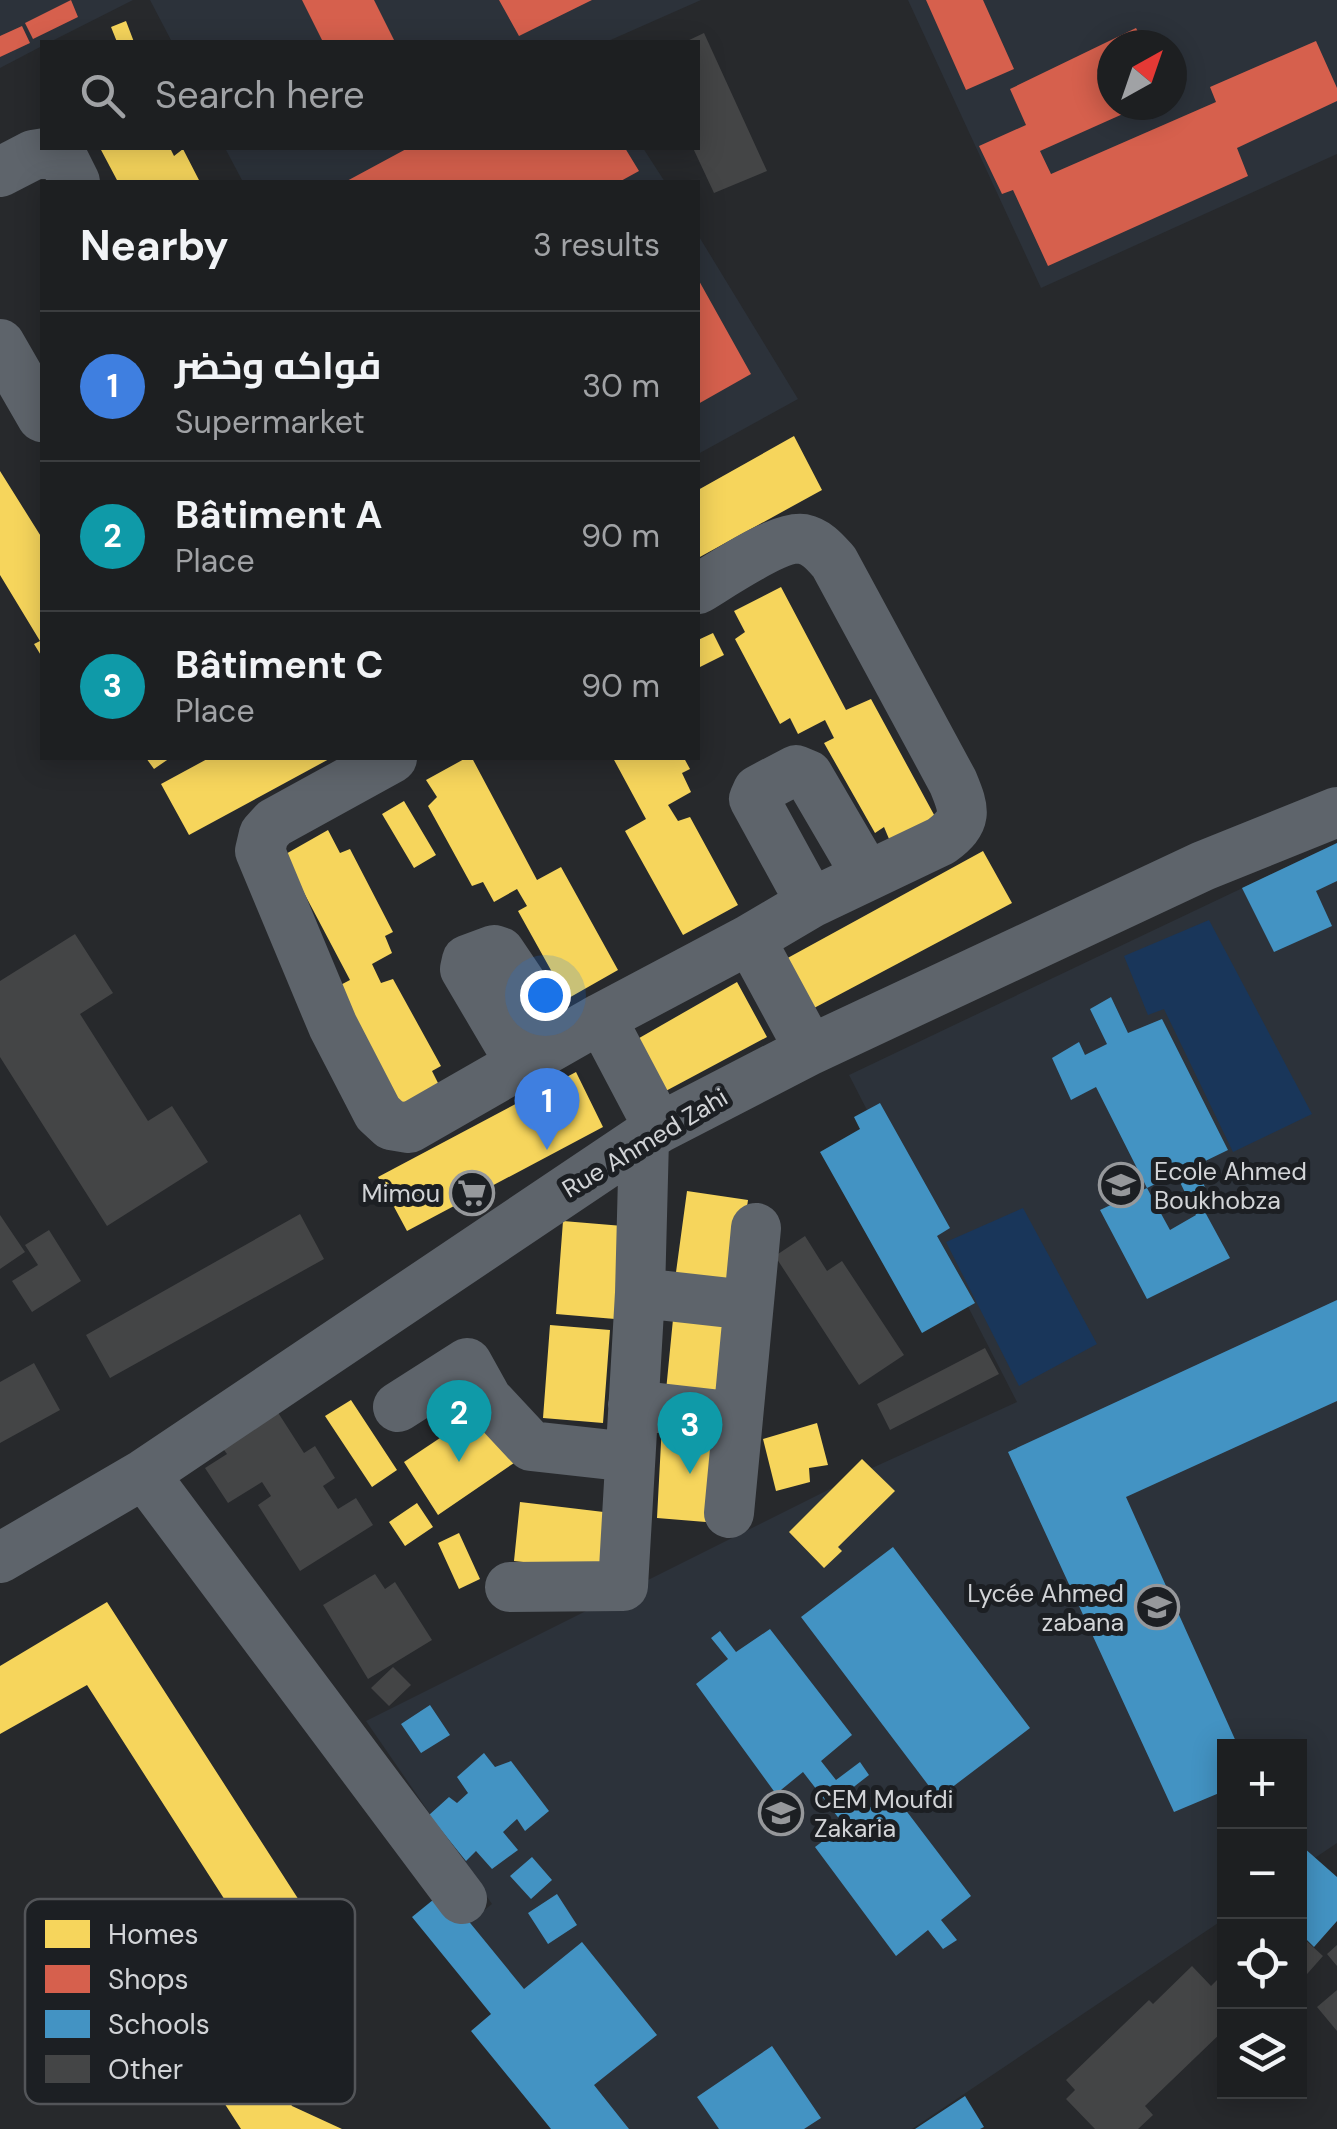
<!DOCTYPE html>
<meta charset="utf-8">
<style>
body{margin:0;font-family:"DM Sans",Cairo,sans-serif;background:#25272a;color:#f1f3f6}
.controls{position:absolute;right:30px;bottom:30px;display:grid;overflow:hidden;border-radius:0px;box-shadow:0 5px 25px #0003}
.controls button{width:90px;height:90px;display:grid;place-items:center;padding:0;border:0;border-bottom:2px solid #3b3d3f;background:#1d1f21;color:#f1f3f6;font:50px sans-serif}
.compass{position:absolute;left:1097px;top:30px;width:90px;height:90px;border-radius:50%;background:#1d1f21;box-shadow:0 5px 25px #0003;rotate:40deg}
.you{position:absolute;left:545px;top:995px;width:35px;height:35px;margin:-25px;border:8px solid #fff;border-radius:50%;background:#1a73e8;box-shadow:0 0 0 15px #1a73e833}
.badge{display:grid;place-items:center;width:65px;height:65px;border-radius:50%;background:#96989b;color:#fff;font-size:32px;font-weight:700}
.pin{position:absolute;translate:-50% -82px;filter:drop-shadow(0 2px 5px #0008)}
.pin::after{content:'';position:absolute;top:52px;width:35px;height:30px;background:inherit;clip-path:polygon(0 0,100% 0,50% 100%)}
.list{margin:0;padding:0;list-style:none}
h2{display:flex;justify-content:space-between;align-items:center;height:130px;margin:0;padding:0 40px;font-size:42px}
h2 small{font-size:32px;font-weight:400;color:#a0a2a5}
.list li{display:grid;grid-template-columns:65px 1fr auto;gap:30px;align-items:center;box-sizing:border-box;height:150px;padding:0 40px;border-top:2px solid #3b3d3f}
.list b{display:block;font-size:38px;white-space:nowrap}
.list p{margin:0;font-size:32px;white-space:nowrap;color:#a0a2a5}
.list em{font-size:32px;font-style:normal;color:#a0a2a5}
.icon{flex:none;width:55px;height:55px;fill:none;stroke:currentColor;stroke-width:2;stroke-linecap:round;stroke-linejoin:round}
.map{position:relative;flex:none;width:1337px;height:2129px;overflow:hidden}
.search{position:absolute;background:#1d1f21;box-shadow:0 5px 25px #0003;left:40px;top:40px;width:660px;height:110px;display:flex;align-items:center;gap:25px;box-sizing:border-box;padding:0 35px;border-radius:0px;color:#a0a2a5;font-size:38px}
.panel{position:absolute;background:#1d1f21;box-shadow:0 5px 25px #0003;left:40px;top:180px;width:660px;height:580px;border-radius:0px}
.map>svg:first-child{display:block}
.built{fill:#2c323a;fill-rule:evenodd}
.green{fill:#19365a}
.homes{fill:#f6d55c}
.shops{fill:#d6604d}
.schools{fill:#4393c3}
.building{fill:#444546}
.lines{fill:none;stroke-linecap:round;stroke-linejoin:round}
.minor{stroke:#5e646b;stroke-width:50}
.labels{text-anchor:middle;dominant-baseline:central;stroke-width:10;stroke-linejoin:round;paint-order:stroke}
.street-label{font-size:25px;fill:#d2d4d7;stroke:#1c1f23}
.poi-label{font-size:25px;fill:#d2d4d7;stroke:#1c1f23;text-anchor:start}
.key{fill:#1c1f23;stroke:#535559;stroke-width:2.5}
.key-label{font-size:28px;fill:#d2d4d7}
</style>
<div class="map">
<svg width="1337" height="2129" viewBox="0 0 1337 2129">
<rect width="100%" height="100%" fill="#27292c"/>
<path class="built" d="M 0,0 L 133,0 L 50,42 L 42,42 L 42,46 L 0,68 Z
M 150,0 L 701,0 L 606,42 L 172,42 Z
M 908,0 L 1337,0 L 1337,154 L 1041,288 ZM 1112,45 L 1172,45 L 1172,105 L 1112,105 Z
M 225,148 L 643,148 L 665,182 L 243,182 Z
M 698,235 L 798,399 L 698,454 Z
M 1337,843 L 1337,1843 L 1300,1868 L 1300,1746 L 1224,1746 L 1224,1919 L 912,2129 L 609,2129 L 458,1931 L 492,1904 L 366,1721 L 872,1468 L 1017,1402 L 849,1075 Z"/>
<path class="green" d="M 1209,920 L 1312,1114 L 1233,1152 L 1164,1009 L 1148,1015 L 1124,956 Z
M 1023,1208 L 1097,1344 L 1019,1386 L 946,1242 Z"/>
<path class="homes" d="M 126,21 L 134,42 L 117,42 L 111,27 Z
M 100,148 L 170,148 L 174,156 L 183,149 L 200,182 L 118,182 Z
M 794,436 L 822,490 L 698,558 L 698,490 Z
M 0,471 L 42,538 L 42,657 L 34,644 L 40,641 L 0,575 Z
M 781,587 L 846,710 L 871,699 L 938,822 L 892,846 L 884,827 L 875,833 L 824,743 L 834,738 L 825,720 L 798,734 L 790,718 L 780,724 L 735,639 L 745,632 L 734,611 Z
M 713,633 L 724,655 L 700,667 L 698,640 Z
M 146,758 L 170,758 L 154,769 Z
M 209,758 L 331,758 L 189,835 L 161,784 Z
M 466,758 L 472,758 L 537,880 L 561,867 L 618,970 L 567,999 L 518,911 L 527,906 L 517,889 L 494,902 L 483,882 L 472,886 L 428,806 L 437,797 L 426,780 Z
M 613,758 L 684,758 L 690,769 L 682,773 L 691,792 L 668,805 L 678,821 L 690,817 L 738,905 L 683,935 L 625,831 L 646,819 Z
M 404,801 L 436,855 L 414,868 L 382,814 Z
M 328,830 L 340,853 L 350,849 L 393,932 L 385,936 L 392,953 L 372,964 L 381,983 L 393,979 L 441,1066 L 432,1071 L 440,1087 L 394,1115 L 327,992 L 350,980 L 284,855 Z
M 983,851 L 1012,903 L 799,1016 L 773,966 Z
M 737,982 L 767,1037 L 662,1093 L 634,1041 Z
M 576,1072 L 603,1127 L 407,1231 L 378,1177 Z
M 687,1191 L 748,1200 L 734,1296 L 674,1287 Z
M 563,1221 L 623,1226 L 615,1319 L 556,1314 Z
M 674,1309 L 735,1316 L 726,1409 L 665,1401 Z
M 550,1325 L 610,1330 L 603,1423 L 543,1418 Z
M 351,1400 L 397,1470 L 372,1487 L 325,1416 Z
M 482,1410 L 514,1463 L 438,1515 L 404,1462 Z
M 817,1423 L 828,1465 L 809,1468 L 810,1482 L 776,1491 L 763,1439 Z
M 662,1424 L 724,1429 L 718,1523 L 657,1518 Z
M 862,1459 L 895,1491 L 838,1547 L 842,1551 L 824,1568 L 789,1532 Z
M 520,1502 L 612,1513 L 607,1571 L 514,1561 Z
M 417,1503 L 433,1527 L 405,1546 L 389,1522 Z
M 459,1533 L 480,1579 L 459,1589 L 438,1543 Z
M 107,1602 L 333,1953 L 280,1986 L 87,1685 L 0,1734 L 0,1666 Z
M 227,2004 L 292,2106 L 342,2129 L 241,2129 L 177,2030 Z"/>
<path class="shops" d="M 71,0 L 78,17 L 33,39 L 25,23 Z
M 302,0 L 374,0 L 395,42 L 323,42 Z
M 499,0 L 592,0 L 519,36 Z
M 926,0 L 983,0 L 1014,69 L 966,90 Z
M 22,26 L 30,43 L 0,57 L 0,36 Z
M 1136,28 L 1145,45 L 1112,45 L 1112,105 L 1143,105 L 1040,151 L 1051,174 L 1216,102 L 1210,87 L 1316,41 L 1337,88 L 1337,101 L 1237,148 L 1248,176 L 1048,266 L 1013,190 L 1002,194 L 979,146 L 1026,125 L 1010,89 Z
M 408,148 L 625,148 L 639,171 L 619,182 L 345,182 Z
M 698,279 L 751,374 L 698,404 Z"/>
<path class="schools" d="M 1337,843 L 1337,881 L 1316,891 L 1332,926 L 1274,952 L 1242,888 Z
M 1111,997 L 1128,1033 L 1162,1019 L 1228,1150 L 1195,1166 L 1214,1206 L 1205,1212 L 1230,1258 L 1147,1299 L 1100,1210 L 1147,1188 L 1170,1230 L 1196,1215 L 1176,1174 L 1147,1188 L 1096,1087 L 1071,1100 L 1052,1058 L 1079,1042 L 1085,1055 L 1107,1044 L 1090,1009 Z
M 880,1103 L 950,1228 L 937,1236 L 975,1303 L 922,1333 L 820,1152 L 860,1129 L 854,1117 Z
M 1337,1300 L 1337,1401 L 1126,1497 L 1238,1746 L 1224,1746 L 1224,1791 L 1174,1812 L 1008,1452 Z
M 893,1547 L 1030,1728 L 938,1798 L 801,1617 Z
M 770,1629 L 852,1735 L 821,1761 L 836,1780 L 860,1762 L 869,1775 L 846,1793 L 862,1813 L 892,1792 L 971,1896 L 941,1920 L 957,1940 L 943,1949 L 928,1930 L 896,1956 L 815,1847 L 844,1825 L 803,1772 L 776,1794 L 696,1684 L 728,1659 L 711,1638 L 720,1631 L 736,1652 Z
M 430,1705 L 450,1735 L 421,1753 L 401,1724 Z
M 484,1753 L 495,1767 L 511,1761 L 549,1811 L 525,1831 L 517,1819 L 503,1832 L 518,1850 L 492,1869 L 476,1851 L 466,1861 L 429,1815 L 449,1797 L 457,1803 L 468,1793 L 457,1777 Z
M 1303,1847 L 1337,1877 L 1337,1921 L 1314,1947 L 1300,1933 L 1300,1851 Z
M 532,1857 L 552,1880 L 531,1899 L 510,1876 Z
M 444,1891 L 524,1989 L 582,1942 L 657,2035 L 594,2085 L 629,2129 L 551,2129 L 471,2031 L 491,2014 L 412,1917 Z
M 557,1894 L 577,1925 L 548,1944 L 528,1913 Z
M 772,2046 L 821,2118 L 804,2129 L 719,2129 L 697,2097 Z
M 965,2096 L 984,2127 L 980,2129 L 915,2129 Z"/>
<path class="building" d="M 704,33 L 767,171 L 714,193 L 693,148 L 698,148 L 698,42 L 685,42 Z
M 75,934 L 113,993 L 80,1014 L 148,1121 L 172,1106 L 208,1162 L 107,1226 L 0,1057 L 0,981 Z
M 300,1214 L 324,1259 L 110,1378 L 86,1335 Z
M 0,1215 L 25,1252 L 0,1269 Z
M 49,1230 L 81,1281 L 32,1312 L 12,1281 L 38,1265 L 25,1245 Z
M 805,1236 L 827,1271 L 842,1261 L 904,1355 L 859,1385 L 775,1256 Z
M 985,1348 L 999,1374 L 890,1430 L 877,1404 Z
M 34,1363 L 60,1410 L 0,1443 L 0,1382 Z
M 277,1411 L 304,1453 L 315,1446 L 335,1478 L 323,1486 L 338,1509 L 356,1498 L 373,1525 L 300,1571 L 258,1505 L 271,1496 L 262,1482 L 228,1503 L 205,1468 L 227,1454 L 221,1446 Z
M 375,1574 L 385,1589 L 395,1582 L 432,1640 L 368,1679 L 323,1605 Z
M 393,1667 L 411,1685 L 389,1706 L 371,1688 Z
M 1300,1935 L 1323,1956 L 1300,1982 Z
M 1337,1945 L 1337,1966 L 1327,1954 Z
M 1192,1966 L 1211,1986 L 1224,1973 L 1224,2030 L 1145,2106 L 1153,2115 L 1138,2129 L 1095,2129 L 1066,2099 L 1075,2090 L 1066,2080 L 1149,2000 L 1153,2004 Z
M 1337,1990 L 1337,2031 L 1317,2007 Z"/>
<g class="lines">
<path class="minor" d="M 0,172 L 33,155 L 52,152 L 65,162 L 75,182
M 0,344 L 42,417
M 698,589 C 720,576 779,535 803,539 C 817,542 825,552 834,562 L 953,782 C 965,811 968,821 941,841 L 811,903 L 750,939 L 810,1050
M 392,758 L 274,823 L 264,834 L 260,851 L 333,1026 L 378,1113 L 391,1125 L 409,1128 L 601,1018 L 659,1128
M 811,903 L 754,799 L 758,790 L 796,770 L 808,775 L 867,876
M 601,1018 L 750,939
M 521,1064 L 465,969 L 467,960 L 494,950 L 500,952 L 560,1041
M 640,1293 L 748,1305
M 633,1405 L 738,1417
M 398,1407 L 467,1363 L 487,1399 L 531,1446 L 630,1457
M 144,1474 L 462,1899
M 729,1513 L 756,1228
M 0,1558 L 144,1474 L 659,1128 L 810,1050 L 1203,866 L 1337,812
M 510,1587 L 623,1586 L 640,1293 L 644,1139"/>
</g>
<defs>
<symbol id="school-ring" viewBox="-11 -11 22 22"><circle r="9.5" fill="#1c1f23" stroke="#96989b" stroke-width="1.5"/><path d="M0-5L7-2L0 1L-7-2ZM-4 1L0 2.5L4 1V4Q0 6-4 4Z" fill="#96989b"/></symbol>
<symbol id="supermarket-ring" viewBox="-11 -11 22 22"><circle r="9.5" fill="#1c1f23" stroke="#96989b" stroke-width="1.5"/><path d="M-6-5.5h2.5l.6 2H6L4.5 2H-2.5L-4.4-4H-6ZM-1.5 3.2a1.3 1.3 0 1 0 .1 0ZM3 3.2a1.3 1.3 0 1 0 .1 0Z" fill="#96989b"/></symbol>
</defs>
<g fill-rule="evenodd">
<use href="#school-ring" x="1096" y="1160" width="50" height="50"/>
<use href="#supermarket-ring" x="447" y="1168" width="50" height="50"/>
<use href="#school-ring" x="1132" y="1582" width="50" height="50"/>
<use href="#school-ring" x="756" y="1788" width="50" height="50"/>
</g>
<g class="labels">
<g class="street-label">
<text transform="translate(645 1143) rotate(-31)">Rue Ahmed Zahi</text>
</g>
<g class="poi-label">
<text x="1154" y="1171">Ecole Ahmed<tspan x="1154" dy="29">Boukhobza</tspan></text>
<text x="440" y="1193" text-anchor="end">Mimou</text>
<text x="1124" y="1593" text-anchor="end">Lycée Ahmed<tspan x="1124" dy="29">zabana</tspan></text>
<text x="814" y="1799">CEM Moufdi<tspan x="814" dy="29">Zakaria</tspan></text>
</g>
</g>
<rect x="25" y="1899" width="330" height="205" rx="15" class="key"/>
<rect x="45" y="1920" width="45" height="28" fill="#f6d55c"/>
<rect x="45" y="1965" width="45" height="28" fill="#d6604d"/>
<rect x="45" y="2010" width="45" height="28" fill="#4393c3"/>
<rect x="45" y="2055" width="45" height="28" fill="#444546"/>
<g class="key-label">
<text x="108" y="1944">Homes</text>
<text x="108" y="1989">Shops</text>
<text x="108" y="2034">Schools</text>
<text x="108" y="2079">Other</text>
</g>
</svg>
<div class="controls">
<button>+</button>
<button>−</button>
<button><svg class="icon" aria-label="locate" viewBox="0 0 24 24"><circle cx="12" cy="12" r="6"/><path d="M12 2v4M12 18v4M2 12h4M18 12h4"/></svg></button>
<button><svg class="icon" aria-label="layers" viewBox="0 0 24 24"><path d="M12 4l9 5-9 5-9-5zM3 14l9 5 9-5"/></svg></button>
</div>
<svg class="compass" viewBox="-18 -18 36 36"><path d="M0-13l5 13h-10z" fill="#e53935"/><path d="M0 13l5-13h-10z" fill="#a0a2a5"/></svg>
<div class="you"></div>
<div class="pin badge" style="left:547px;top:1150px;background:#3f7fe0">1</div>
<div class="pin badge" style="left:459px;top:1462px;background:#0f9aa8">2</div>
<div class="pin badge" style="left:690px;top:1474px;background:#0f9aa8">3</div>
<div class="search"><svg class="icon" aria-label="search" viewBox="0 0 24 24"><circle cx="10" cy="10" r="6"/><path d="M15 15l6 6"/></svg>Search here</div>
<section class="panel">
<h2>Nearby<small>3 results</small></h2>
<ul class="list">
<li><span class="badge" style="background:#3f7fe0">1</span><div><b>فواكه وخضر</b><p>Supermarket</p></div><em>30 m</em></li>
<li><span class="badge" style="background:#0f9aa8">2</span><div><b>Bâtiment A</b><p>Place</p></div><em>90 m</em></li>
<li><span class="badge" style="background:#0f9aa8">3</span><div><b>Bâtiment C</b><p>Place</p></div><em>90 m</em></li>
</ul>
</section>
</div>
